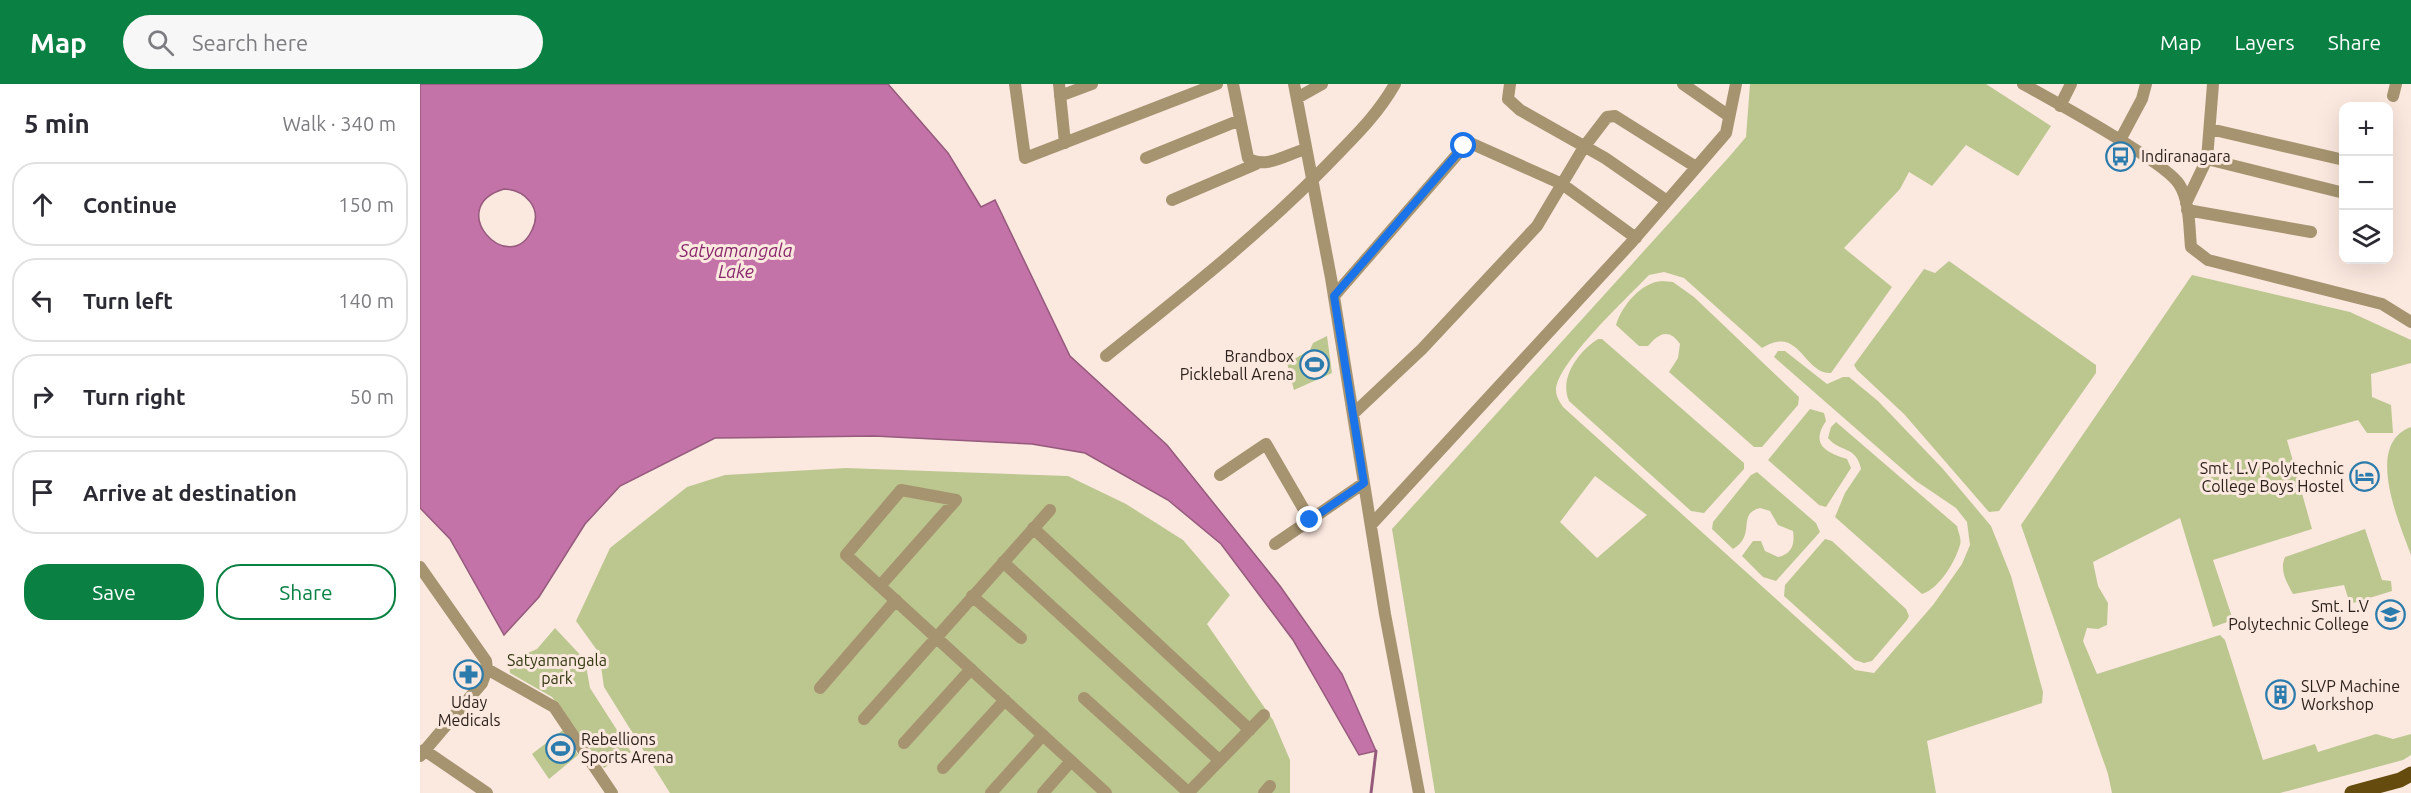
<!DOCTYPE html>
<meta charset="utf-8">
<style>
body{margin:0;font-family:Ubuntu,sans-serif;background:#f7f7f7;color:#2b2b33}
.controls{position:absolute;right:18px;top:18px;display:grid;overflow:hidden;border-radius:12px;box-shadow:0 6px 24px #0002}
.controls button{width:54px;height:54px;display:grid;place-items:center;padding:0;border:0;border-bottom:2px solid #e1e1e2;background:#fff;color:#2b2b33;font:30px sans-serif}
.stop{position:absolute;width:18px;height:18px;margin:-14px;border:4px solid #1a73e8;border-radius:50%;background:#fff}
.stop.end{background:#1a73e8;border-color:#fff;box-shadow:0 2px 6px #0008}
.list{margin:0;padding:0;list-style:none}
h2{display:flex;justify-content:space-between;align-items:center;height:78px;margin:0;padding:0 24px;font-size:26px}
h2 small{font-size:20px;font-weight:400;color:#7c7c81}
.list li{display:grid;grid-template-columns:39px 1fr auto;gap:18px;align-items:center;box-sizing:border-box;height:84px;margin:0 12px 12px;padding:0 12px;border:2px solid #e1e1e2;border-radius:24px}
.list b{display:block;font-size:22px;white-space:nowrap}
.list em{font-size:20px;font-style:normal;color:#7c7c81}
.actions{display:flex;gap:12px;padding:18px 24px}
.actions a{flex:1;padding:14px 0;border:2px solid #0b8043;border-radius:24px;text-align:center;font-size:21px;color:#0b8043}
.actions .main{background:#0b8043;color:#fff}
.icon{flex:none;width:33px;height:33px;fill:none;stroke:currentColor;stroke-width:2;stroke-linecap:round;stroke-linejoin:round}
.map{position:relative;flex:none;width:1991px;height:709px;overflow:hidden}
header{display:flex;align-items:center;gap:36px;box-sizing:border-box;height:84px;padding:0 30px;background:#0b8043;color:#fff}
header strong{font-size:28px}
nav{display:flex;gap:33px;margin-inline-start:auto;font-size:21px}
.search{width:420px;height:54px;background:#f7f7f7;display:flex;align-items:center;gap:15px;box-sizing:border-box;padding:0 21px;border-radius:33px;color:#7c7c81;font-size:22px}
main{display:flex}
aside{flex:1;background:#fff}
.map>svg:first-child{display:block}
.green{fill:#bcc790;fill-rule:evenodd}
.water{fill:#c373a7;stroke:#955a7c;stroke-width:1.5;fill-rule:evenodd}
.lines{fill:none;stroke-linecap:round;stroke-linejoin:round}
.stream{stroke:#955a7c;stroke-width:3}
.minor{stroke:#a69470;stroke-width:12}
.major{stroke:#664b0e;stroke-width:15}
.route{stroke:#1a73e8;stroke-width:8}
.labels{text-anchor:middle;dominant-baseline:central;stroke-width:6;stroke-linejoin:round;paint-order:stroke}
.poi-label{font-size:16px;fill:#2a1f19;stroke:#fbe8df;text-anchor:start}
.park-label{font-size:16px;fill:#323811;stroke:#fbe8df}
.water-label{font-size:18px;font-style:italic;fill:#88286c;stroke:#fbe8df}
</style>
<header>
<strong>Map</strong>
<div class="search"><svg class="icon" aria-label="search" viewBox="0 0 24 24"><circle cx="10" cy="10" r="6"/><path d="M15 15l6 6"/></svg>Search here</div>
<nav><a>Map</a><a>Layers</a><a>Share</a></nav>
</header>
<main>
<aside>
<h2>5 min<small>Walk · 340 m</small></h2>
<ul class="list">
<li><svg class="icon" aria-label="ahead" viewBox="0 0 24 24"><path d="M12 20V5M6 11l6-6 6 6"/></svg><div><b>Continue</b></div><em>150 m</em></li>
<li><svg class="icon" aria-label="left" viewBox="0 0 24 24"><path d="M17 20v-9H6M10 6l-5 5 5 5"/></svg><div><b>Turn left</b></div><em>140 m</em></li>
<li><svg class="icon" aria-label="right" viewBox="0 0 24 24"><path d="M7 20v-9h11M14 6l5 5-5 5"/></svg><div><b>Turn right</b></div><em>50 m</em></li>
<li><svg class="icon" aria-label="arrive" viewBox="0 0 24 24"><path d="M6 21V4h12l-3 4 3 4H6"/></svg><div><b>Arrive at destination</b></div></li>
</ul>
<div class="actions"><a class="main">Save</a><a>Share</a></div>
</aside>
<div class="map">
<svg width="1991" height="709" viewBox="0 0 1991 709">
<rect width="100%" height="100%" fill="#fbe8df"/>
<path class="green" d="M 1330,0 L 1566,0 L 1631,42 L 1598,92 L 1546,61 L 1512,102 L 1489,88 L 1480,105 L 1424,164 L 1472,203 L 1411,289 C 1383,290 1380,240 1342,264 L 1264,194 L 1244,188 L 1229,191 C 1209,212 1136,280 1136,306 C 1136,313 1140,318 1143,323 L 1435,586 L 1454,589 L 1513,521 L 1542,480 L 1550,461 L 1547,438 L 1536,424 L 1496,397 L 1354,273 L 1358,267 L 1365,267 L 1407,300 L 1423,293 L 1429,293 L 1458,317 L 1523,385 L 1571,442 L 1591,492 L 1623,608 L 1622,619 L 1507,657 L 1516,709 L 1015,709 L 972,445 L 1309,73 L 1326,53 ZM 1175,392 L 1227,431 L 1177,474 L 1140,438 Z
M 1529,177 L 1676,281 L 1676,289 L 1579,427 L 1569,428 L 1484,330 L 1437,286 L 1434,281 L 1504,185 L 1515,189 Z
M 1772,191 L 1930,228 L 1991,256 L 1991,279 L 1951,290 L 1952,313 L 1971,321 L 1973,349 L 1947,349 L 1938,336 L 1867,356 L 1892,445 L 1793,476 L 1813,536 L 1793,543 L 1760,434 L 1673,478 L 1678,502 L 1688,519 L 1687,541 L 1678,545 L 1667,544 L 1663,557 L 1677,590 L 1800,551 L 1805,556 L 1843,676 L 1895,660 L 1898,668 L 1956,650 L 1973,655 L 1991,650 L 1991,671 L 1983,676 L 1860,709 L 1692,709 L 1688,690 L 1601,441 Z
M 1242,197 L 1253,198 L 1274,213 L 1379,313 L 1378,321 L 1342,363 L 1334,363 L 1249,288 L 1258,274 L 1260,260 C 1249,244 1239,249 1228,262 L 1219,262 L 1196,241 C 1202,221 1222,198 1242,197 Z
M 907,252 L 912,289 L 874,306 L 867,279 L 890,266 L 893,259 Z
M 1178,255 L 1182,255 L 1324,379 L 1324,385 L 1284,429 L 1271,427 L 1149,317 C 1139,294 1158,268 1178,255 Z
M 1390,325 L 1404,329 L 1406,337 C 1390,361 1406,368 1427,375 L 1431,384 L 1406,423 L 1399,421 L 1348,376 Z
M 1416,338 L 1537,442 C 1538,448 1542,455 1540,461 C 1535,478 1519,505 1502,510 L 1415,433 L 1425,409 L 1441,385 C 1436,361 1420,369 1408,354 L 1411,343 Z
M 1991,343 L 1991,471 C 1979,438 1944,360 1991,343 Z
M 426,384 L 648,392 L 706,420 L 763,456 L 810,511 L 787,540 L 853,636 L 870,676 L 870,709 L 250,709 L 184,603 L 179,569 L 156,537 L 190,464 L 267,403 L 305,391 Z
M 1337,388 L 1396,439 L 1400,448 L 1356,497 L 1343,493 L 1322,472 L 1333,457 L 1341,457 L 1345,467 L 1358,473 C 1372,470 1375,460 1373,447 L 1358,441 L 1350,427 L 1340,424 C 1316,430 1337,451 1313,465 L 1292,445 L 1293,438 L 1331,391 Z
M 1945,445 L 1962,496 L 1971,497 L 1972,507 L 1930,520 L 1924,501 L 1873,510 C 1867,499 1859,486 1865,473 Z
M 1405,455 L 1412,457 L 1486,525 L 1489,532 L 1487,536 L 1452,577 L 1444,579 L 1435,576 L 1364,512 L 1365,501 Z
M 135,544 L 165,576 L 170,604 L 211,668 L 184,684 L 132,613 L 90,589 L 89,577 L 117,565 Z
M 143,646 L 158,671 L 129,695 L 112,670 Z"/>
<path class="water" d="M 0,0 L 468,0 L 528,69 L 561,123 L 575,116 L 650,272 L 747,361 L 860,502 L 922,590 L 956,667 L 939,671 L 873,556 L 801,460 L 748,416 L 665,369 L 612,360 L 454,352 L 295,354 L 200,402 L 165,440 L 119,513 L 84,551 L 30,455 L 0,424 ZM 84,105 C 105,106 123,124 112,146 C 89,195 23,123 84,105 Z"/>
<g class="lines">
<path class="stream" d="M 951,709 L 956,667"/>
<path class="minor" d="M 595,0 L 605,74 L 797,0
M 639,0 L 645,59
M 813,0 L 828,74 C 845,86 867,70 886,65
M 874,0 L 911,194 L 965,530 L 999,709
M 1090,0 L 1088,15 L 1100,26 L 1185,74 L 1247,117
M 1263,0 L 1309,32
M 1603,0 C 1632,16 1745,78 1759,100 C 1770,117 1769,143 1771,163 L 1788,176 L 1962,220 L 1991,238
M 640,12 L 672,0
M 1973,12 L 1976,0
M 877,14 L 902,0
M 1640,22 L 1651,0
M 1790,45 L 1924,76
M 1699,58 L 1722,15 L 1726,0
M 726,74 L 820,36
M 1787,75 L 1924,109
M 752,116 L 836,80
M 1766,119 L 1787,75 L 1793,0
M 1767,126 L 1891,148
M 914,212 L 1048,58 L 1142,100 L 1216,154
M 686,272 C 762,211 839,151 908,80 C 934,53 956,33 975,0
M 933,330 L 1002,265 L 1117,142 L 1164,63 L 1187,33 L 1195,32 L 1276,83
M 800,391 L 846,360 L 890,436
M 536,416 L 481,406 L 426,471 L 686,709
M 951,441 L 1210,160 L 1306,49 L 1316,0
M 613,444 L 830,646
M 855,460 L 944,399
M 583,478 L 799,676
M 0,483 L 66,577 L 67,585 L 62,599 L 0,672
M 460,502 L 536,416
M 552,512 L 601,554
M 67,585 L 134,623 L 192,709
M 400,604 L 476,516
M 664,614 L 769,709
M 444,635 L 630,426
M 484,659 L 551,585
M 4,666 L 67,709
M 523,684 L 585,616
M 571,709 L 623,651
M 623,709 L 651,677
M 768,709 L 844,631
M 844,709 L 850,702"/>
<path class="major" d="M 1932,709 L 1980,696 L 1991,690"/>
</g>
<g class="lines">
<path class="route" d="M 890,436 L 944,399 L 914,212 L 1044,62"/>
</g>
<defs>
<symbol id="bus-ring" viewBox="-11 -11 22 22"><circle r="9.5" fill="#fbe8df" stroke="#2b7bad" stroke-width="1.5"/><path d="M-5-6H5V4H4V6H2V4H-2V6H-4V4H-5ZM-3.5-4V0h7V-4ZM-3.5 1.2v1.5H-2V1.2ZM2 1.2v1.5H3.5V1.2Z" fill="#2b7bad"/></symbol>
<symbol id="stadium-ring" viewBox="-11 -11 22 22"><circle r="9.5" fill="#fbe8df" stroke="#2b7bad" stroke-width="1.5"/><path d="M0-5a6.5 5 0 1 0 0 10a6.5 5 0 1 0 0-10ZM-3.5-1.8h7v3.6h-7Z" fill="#2b7bad"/></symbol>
<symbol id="hotel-ring" viewBox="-11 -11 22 22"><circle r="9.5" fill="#fbe8df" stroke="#2b7bad" stroke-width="1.5"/><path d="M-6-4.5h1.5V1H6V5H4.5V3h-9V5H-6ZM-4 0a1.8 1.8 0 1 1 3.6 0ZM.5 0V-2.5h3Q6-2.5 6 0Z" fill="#2b7bad"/></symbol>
<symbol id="university-ring" viewBox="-11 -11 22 22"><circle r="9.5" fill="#fbe8df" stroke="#2b7bad" stroke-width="1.5"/><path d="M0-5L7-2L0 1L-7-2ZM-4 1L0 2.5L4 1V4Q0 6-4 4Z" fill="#2b7bad"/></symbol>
<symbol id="pharmacy-ring" viewBox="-11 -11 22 22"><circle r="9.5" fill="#fbe8df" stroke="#2b7bad" stroke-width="1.5"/><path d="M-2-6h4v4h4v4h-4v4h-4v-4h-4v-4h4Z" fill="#2b7bad"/></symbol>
<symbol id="building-ring" viewBox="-11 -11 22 22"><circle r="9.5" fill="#fbe8df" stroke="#2b7bad" stroke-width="1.5"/><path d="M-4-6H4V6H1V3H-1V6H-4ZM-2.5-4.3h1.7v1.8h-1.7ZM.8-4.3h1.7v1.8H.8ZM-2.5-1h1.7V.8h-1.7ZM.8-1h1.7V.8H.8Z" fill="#2b7bad"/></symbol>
</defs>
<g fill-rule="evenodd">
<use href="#bus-ring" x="1684" y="56" width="33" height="33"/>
<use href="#stadium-ring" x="878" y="264" width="33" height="33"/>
<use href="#hotel-ring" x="1928" y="376" width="33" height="33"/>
<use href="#university-ring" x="1954" y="514" width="33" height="33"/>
<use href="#pharmacy-ring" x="32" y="574" width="33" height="33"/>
<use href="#building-ring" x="1844" y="594" width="33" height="33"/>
<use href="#stadium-ring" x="124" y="648" width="33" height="33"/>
</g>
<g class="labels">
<g class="poi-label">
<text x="1721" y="72">Indiranagara</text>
<text x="874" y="272" text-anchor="end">Brandbox<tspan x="874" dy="18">Pickleball Arena</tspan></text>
<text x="1924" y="384" text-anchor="end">Smt. L.V Polytechnic<tspan x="1924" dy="18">College Boys Hostel</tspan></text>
<text x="1949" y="522" text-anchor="end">Smt. L.V<tspan x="1949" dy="18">Polytechnic College</tspan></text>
<text x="1881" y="602">SLVP Machine<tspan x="1881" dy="18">Workshop</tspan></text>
<text x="49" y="618" text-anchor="middle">Uday<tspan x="49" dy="18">Medicals</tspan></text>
<text x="161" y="655">Rebellions<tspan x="161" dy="18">Sports Arena</tspan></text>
</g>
<g class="park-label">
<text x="137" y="576">Satyamangala<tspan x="137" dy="18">park</tspan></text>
</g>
<g class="water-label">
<text x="316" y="166">Satyamangala<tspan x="316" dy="21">Lake</tspan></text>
</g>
</g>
</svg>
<div class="controls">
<button>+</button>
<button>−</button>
<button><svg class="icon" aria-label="layers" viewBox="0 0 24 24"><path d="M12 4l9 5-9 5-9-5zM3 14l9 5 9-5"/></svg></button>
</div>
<div class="stop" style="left:1044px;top:62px"></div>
<div class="stop end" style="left:890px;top:436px"></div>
</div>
</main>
